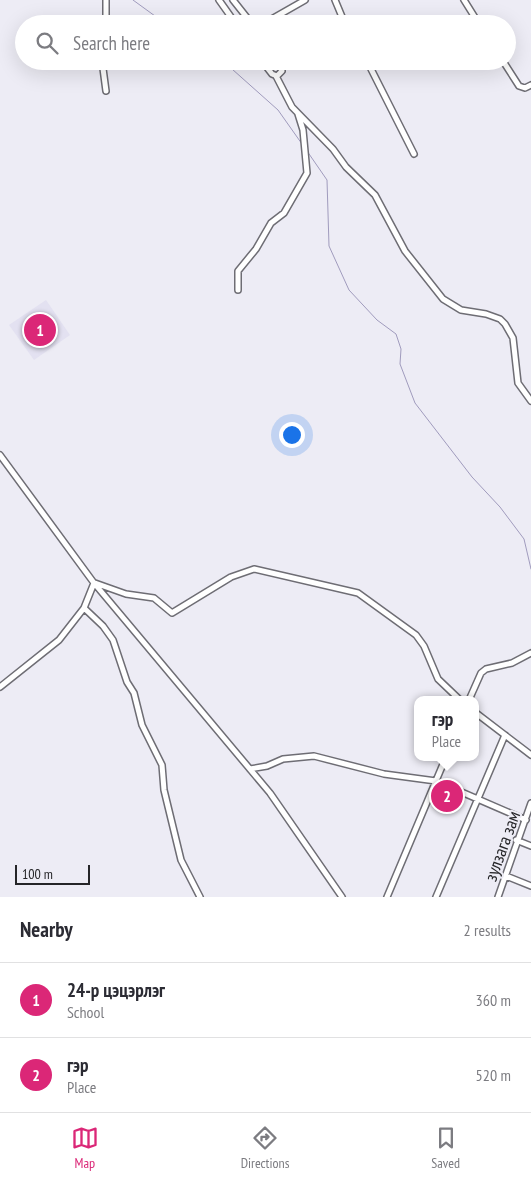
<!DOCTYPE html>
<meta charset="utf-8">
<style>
body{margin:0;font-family:"PT Sans Narrow",sans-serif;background:#f2f2f3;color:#2b2b33}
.scale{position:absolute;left:15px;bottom:12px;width:75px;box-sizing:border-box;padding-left:5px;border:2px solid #252528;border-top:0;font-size:14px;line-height:18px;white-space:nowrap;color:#252528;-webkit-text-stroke:4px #edecf5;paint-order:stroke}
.you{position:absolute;left:291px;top:434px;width:18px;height:18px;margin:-12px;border:4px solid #fff;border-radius:50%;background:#1a73e8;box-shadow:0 0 0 8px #1a73e833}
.badge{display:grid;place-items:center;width:32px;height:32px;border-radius:50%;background:#db2777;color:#fff;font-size:16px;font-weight:700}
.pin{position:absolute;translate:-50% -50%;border:2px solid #fff;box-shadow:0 1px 5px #0006}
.popup{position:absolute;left:414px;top:696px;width:65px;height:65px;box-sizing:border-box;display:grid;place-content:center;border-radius:10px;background:#fff;filter:drop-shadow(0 1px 4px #0005);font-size:16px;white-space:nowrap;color:#7c7c81}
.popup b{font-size:19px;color:#2b2b33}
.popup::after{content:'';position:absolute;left:50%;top:100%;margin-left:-10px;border:10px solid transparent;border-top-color:#fff}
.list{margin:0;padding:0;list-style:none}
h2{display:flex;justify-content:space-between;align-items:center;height:65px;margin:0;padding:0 20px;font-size:21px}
h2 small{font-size:16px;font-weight:400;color:#7c7c81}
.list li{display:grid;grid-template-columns:32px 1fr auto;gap:15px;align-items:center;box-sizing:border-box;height:75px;padding:0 20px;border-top:1px solid #e1e1e2}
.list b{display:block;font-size:19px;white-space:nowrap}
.list p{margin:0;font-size:16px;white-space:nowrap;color:#7c7c81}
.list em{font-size:16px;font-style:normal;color:#7c7c81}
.icon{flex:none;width:28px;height:28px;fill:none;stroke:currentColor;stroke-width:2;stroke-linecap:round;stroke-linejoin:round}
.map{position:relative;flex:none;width:531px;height:897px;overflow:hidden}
.search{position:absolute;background:#fff;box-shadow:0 5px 20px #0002;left:15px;right:15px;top:15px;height:55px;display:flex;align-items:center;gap:12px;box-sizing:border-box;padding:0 18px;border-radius:28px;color:#7c7c81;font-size:19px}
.sheet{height:215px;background:#fff}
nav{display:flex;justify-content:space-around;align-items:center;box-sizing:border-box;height:70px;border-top:1px solid #e1e1e2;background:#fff;font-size:14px;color:#7c7c81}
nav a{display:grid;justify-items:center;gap:2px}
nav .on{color:#db2777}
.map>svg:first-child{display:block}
.built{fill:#e3e1f1}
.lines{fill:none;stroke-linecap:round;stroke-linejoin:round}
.stream{stroke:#a09bbd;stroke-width:1}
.minor-casing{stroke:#6e6d74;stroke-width:8}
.minor{stroke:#fff;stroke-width:5}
.labels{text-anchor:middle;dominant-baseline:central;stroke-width:4;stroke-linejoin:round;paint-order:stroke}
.street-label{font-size:18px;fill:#252528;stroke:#edecf5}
</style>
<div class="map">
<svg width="531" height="897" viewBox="0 0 531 897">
<rect width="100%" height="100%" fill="#edecf5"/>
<path class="built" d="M 46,300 L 70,335 L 34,360 L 9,325 Z"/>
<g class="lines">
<path class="stream" d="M 133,0 L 166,24
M 223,61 L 278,110 L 302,144
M 307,151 L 327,180 L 329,246 L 349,290 L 377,320 L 396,334 L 401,349 L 400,364 L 415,403 L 472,477 L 500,507 L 524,539 L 531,569"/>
<defs>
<path id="minor" d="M 219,0 L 236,24
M 233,0 L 252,24
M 335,0 L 345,24
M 464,0 L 479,24
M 106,24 L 106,0
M 263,24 L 305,0
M 102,61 L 106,91
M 262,61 L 272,74 L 277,76 L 282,71 L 276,61
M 367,61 L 414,154
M 503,61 L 519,86 L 525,88 L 531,85
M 276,76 L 292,107 L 333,149 L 346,167 L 375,195 L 405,251 L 443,299 L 461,310 L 486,314 L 500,319 L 505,324 L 513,338 L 518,383 L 531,401
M 238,290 L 238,271 L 256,249 L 271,223 L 284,213 L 307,173 L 303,130 L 298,114
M 0,455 L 94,583 L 270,793 L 342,897
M 94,583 L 84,608 L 103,626 L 113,640 L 127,682 L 134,693 L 142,725 L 162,765 L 164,790 L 181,860 L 200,897
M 95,583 L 126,594 L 154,598 L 172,613 L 231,577 L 254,569 L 358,593 L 416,635 L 424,646 L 438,679 L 460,700
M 0,687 L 59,640 L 84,608
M 469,700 L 481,673 L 486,669 L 512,663 L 531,653
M 476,713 L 531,755
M 250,769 L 267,766 L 283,759 L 314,756 L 384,774 L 436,781 L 526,820
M 516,840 L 531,846
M 506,876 L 531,886
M 387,897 L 446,757
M 436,897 L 505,735
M 498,897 L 531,803"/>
</defs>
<use href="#minor" class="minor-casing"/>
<use href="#minor" class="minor"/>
</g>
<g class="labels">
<g class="street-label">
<text transform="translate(502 846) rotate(-70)">зулзага зам</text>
</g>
</g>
</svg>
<div class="scale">100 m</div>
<div class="you"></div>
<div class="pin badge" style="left:40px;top:330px">1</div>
<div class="pin badge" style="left:447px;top:796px">2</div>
<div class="popup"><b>гэр</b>Place</div>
<div class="search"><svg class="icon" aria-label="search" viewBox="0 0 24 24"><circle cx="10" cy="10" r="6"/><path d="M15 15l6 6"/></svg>Search here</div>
</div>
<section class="sheet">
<h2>Nearby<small>2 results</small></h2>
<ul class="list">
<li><span class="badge">1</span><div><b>24-р цэцэрлэг</b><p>School</p></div><em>360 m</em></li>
<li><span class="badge">2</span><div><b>гэр</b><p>Place</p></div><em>520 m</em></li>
</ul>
</section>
<nav>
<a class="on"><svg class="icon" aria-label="map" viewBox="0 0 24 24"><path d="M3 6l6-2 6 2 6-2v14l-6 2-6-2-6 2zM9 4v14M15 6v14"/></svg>Map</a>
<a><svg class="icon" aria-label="directions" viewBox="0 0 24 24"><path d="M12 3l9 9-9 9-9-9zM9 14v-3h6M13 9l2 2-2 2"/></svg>Directions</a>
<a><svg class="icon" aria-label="saved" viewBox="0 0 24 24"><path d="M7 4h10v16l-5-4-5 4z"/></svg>Saved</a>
</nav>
